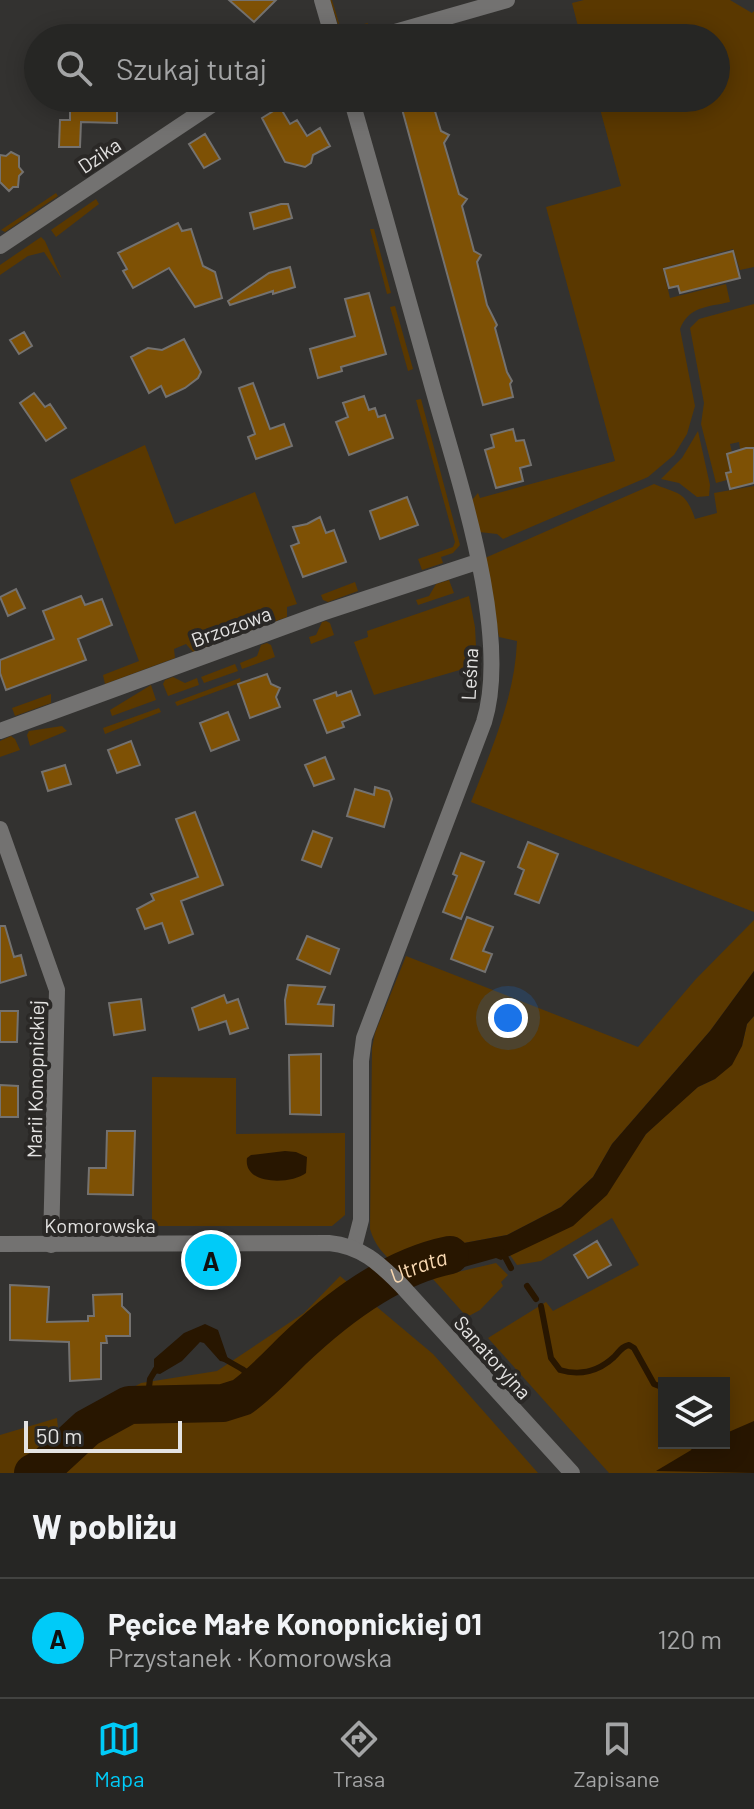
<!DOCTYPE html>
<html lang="pl">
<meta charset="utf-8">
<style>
body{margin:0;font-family:Barlow,sans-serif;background:#2e2e2c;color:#f1f3f6}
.controls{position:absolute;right:24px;bottom:24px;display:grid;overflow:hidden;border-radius:0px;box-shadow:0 4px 20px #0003}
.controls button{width:72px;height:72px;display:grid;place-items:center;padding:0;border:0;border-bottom:2px solid #424341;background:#262624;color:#f1f3f6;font:40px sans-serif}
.scale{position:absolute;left:24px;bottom:20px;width:158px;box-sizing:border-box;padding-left:8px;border:4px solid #e4e3e2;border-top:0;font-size:22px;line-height:28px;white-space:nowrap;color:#e4e3e2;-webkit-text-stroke:6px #2a2826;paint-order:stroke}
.you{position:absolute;left:508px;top:1018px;width:28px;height:28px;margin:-20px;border:6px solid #fff;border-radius:50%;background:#1a73e8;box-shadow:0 0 0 12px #1a73e833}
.badge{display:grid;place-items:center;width:52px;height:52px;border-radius:50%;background:#00cbf8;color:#111;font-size:26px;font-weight:700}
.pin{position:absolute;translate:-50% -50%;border:4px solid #fff;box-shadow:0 2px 8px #0006}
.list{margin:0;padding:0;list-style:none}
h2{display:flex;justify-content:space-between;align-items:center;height:104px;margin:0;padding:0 32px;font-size:34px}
h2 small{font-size:26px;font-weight:400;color:#a4a5a6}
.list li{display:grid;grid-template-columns:52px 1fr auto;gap:24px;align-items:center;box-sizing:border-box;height:120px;padding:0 32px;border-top:2px solid #424341}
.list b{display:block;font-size:30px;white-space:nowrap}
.list p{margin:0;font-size:26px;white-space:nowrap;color:#a4a5a6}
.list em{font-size:26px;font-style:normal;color:#a4a5a6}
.icon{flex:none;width:44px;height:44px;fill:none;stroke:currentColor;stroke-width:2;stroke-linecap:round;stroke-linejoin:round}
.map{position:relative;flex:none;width:754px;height:1473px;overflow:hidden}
.search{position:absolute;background:#262624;box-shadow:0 4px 20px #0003;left:24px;right:24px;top:24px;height:88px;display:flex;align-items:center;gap:20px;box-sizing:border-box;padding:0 28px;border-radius:44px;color:#a4a5a6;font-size:30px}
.sheet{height:224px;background:#262624}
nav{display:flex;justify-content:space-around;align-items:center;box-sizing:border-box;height:112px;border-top:2px solid #424341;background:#262624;font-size:22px;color:#a4a5a6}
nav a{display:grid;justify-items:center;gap:4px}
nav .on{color:#00cbf8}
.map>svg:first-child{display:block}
.green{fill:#5a3800;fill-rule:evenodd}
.water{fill:#281600}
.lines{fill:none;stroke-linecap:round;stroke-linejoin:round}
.stream{stroke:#281600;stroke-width:6}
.river{stroke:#281600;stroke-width:38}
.building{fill:#7e5105;stroke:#747270;stroke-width:2}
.minor{stroke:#737271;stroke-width:16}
.tertiary{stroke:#737271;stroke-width:16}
.labels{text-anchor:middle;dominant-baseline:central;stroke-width:8;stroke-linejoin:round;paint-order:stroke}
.street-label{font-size:20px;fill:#e4e3e2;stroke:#2a2826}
.water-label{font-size:22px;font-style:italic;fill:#f8d8b1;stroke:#2a2826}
</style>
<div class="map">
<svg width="754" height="1473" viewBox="0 0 754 1473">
<rect width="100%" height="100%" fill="#333230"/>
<path class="green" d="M 330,0 L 332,0 L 341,30 L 368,23 L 364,32 L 347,38 L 342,36 Z
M 584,0 L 730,0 L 752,13 L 754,11 L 754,267 L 740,270 L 733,249 L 663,268 L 670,298 L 726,284 L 730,302 C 708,307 689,306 680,329 L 695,406 L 687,434 L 674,455 L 648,477 L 503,539 L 497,534 L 479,532 L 472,500 L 478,493 L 480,498 L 615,461 L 546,207 L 621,186 L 597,98 L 716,98 L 716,38 L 581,38 L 572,3 Z
M 56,193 L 58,196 L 5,232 L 1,230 Z
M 96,199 L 99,204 L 56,237 L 51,230 Z
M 370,229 L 374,229 L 391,293 L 387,294 Z
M 41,237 L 45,241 L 62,279 L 44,252 L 28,256 L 0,275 L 0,265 Z
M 754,304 L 754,448 L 740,449 L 739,442 L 730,444 L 732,452 L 726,454 L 730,471 L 726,473 L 727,480 L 716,483 L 701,424 L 704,403 L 690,328 L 699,319 Z
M 395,306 L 413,369 L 408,371 L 390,307 Z
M 421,399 L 460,545 L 453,553 L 441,557 L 443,563 L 422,570 L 418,559 L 453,547 L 455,542 L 416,400 Z
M 698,431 L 710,485 L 709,496 L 697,497 L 679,483 L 661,479 L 682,458 Z
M 145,445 L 175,524 L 255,492 L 297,604 L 287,607 L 287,617 L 193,652 L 186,644 L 174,649 L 175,658 L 105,684 L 103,675 L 139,661 L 70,480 Z
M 654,484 C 678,494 686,491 695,519 L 717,513 L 714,493 L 754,486 L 754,912 L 471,802 C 491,750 515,697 517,641 L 499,637 L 485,558 Z
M 449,580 L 454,593 L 418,605 L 416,600 L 429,596 L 436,584 Z
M 355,582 L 358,591 L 328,602 L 323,600 L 321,595 Z
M 469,596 L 475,627 L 477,665 L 374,695 L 354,642 L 368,637 L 367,631 Z
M 326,621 L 330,623 L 334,635 L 311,644 L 309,637 L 316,635 L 322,622 Z
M 267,643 L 271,645 L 275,657 L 242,669 L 240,663 L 257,656 L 261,645 Z
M 235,664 L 238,671 L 204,683 L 201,677 Z
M 173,677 L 185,683 L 197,678 L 199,685 L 168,696 L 163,684 L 165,680 Z
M 240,678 L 241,682 L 237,684 L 177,706 L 175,702 Z
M 151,685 L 156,700 L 112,716 L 110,710 Z
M 51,694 L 51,703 L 15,716 L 12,708 Z
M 159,708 L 161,712 L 105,734 L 103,728 Z
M 62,726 L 67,731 L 30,746 L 27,735 L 29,731 Z
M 11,736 L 15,739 L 20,750 L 0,757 L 0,741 Z
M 754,920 L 754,971 L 710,1031 L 612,1144 L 593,1177 L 561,1207 L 507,1235 L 410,1253 L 395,1264 C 382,1253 375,1245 370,1229 L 372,1048 L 375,1033 L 406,956 L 638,1047 L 695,980 Z
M 754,1016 L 754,1473 L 609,1473 L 488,1338 L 546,1302 L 553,1311 L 639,1265 L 612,1218 L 541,1261 L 517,1265 L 510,1255 L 518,1252 L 628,1158 L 646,1134 L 683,1099 L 698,1087 L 715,1079 L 742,1046 L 747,1024 ZM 664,1383 L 724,1383 L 724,1443 L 664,1443 Z
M 152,1077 L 236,1078 L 236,1134 L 345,1133 L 345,1215 L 332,1226 L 152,1226 Z
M 496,1263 L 508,1275 L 501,1282 L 503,1286 L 480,1310 L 467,1317 L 432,1278 Z
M 340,1276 L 433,1354 L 538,1473 L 0,1473 L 0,1435 L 57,1418 L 58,1429 L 141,1383 L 217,1371 L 304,1313 Z"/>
<path class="water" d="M 754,971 L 754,1016 L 747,1024 L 742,1046 L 732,1065 L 715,1079 L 698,1087 L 646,1134 L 607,1195 L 573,1226 L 501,1260 L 496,1258 L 464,1267 L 422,1272 L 409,1279 L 395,1264 L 410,1253 L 507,1235 L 561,1207 L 593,1177 L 612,1144 L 710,1031 Z
M 285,1151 L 296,1152 L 307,1157 L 306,1173 C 290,1185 243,1185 247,1158 L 251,1155 Z
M 205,1324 L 218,1330 L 228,1359 L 226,1362 L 220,1361 L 204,1343 L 200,1342 L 182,1361 L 160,1374 L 154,1373 L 154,1359 L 184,1333 Z
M 754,1421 L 754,1473 L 656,1471 L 703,1443 L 724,1443 L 724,1434 Z"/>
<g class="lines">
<path class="stream" d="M 503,1253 L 511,1268
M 527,1286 L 536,1299
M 541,1306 L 551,1358 L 560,1370 C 580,1376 599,1371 614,1357 C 620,1351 621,1347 629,1345 L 634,1348 L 654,1384 L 664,1388
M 221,1357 L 242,1369 L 261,1383
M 147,1404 L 150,1379 L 156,1369
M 692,1443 L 693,1447"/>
<path class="river" id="s1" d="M 33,1473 L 46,1466 L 87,1428 L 129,1405 L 223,1403 L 242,1397 C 261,1383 276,1367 292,1351 C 336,1309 390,1267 450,1255"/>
</g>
<path class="building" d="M 229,0 L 276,0 L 254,22 Z
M 70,98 L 117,98 L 117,123 L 81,122 L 80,147 L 59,147 L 60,120 L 70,120 Z
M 399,98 L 431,98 L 441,131 L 449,135 L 444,143 L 459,194 L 467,199 L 462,206 L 474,251 L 481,255 L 477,262 L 487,305 L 497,325 L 495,328 L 507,372 L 512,381 L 510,384 L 513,397 L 483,405 Z
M 280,107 L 290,124 L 297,120 L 307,136 L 320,128 L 330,146 L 313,155 L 311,163 L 305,167 L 285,162 L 262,118 Z
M 205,134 L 220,159 L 204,168 L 189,144 Z
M 11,152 L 19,156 L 19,167 L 23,172 L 19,176 L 18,187 L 13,187 L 9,191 L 0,182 L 0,155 L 6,156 Z
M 281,204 L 288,204 L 292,218 L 254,229 L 250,213 Z
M 178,223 L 182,231 L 191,229 L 203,266 L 215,272 L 222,298 L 195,307 L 169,268 L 133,288 L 123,271 L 127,269 L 118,253 Z
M 733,251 L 740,278 L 680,293 L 678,286 L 669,288 L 664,269 Z
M 290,267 L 295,287 L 273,294 L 273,291 L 230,305 L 228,301 L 269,273 Z
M 369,293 L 386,354 L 341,367 L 342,371 L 318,378 L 310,349 L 355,336 L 345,299 Z
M 24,332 L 32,346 L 19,354 L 10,340 Z
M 184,339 L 201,372 L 198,378 L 185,388 L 166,397 L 161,386 L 149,393 L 131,357 L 148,348 L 162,350 Z
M 253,383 L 270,429 L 284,424 L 292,446 L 256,459 L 248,437 L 255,434 L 239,388 Z
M 34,393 L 45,407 L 50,404 L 66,428 L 46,441 L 20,403 Z
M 364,396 L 369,410 L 375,408 L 378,417 L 385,415 L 393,438 L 349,455 L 336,422 L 348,417 L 343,403 Z
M 513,429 L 516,441 L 524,440 L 531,465 L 520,468 L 523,481 L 496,488 L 485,450 L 494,447 L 491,435 Z
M 746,448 L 754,448 L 754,483 L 730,489 L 726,473 L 731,472 L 727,454 Z
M 407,497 L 418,525 L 380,539 L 370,511 Z
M 320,517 L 326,533 L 334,530 L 346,562 L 303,577 L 291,546 L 299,543 L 293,527 L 307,524 Z
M 16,589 L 25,608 L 8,616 L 0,597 Z
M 81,596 L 85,605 L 102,599 L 112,625 L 78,639 L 86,660 L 6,690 L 0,673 L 0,660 L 54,639 L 43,611 Z
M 267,674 L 271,684 L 280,688 L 276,697 L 280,707 L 250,718 L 238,684 Z
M 351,691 L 360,715 L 342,722 L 344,727 L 327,733 L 314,700 L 336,692 L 337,696 Z
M 228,712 L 239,740 L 211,751 L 200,723 Z
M 131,741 L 140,765 L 117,773 L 108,750 Z
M 325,757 L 334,779 L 314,786 L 305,765 Z
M 65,765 L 71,784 L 48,791 L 42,772 Z
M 375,787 L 389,791 L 392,799 L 384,827 L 347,816 L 355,789 L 374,795 Z
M 195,812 L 223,885 L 181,901 L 193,934 L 169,943 L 162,923 L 145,929 L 137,909 L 154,900 L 151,894 L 198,877 L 176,819 Z
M 313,831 L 332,838 L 321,867 L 302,860 Z
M 528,842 L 558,854 L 539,903 L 515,894 L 524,870 L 518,867 Z
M 461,853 L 484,862 L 461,919 L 443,912 L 457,876 L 453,874 Z
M 467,917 L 493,927 L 483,951 L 492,954 L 485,972 L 451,959 Z
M 0,926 L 5,926 L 14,957 L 21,955 L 26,975 L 0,983 Z
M 307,936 L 339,949 L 330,974 L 297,959 Z
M 288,985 L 325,987 L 318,1004 L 334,1005 L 333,1026 L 286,1024 L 285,1000 Z
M 224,995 L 227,1003 L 238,999 L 248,1028 L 230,1034 L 226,1021 L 199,1030 L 192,1008 Z
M 141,999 L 145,1030 L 114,1035 L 109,1003 Z
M 0,1011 L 18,1011 L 17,1042 L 0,1042 Z
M 321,1054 L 321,1115 L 290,1114 L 289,1055 Z
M 0,1085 L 18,1086 L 18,1117 L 0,1117 Z
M 107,1131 L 135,1131 L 133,1195 L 88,1194 L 89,1168 L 106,1168 Z
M 597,1241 L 611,1265 L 588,1278 L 574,1255 Z
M 10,1285 L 49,1287 L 47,1322 L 88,1321 L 88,1316 L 94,1316 L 93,1295 L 122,1294 L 122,1306 L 130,1314 L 130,1336 L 106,1336 L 107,1343 L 101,1343 L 101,1379 L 70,1381 L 69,1342 L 10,1340 Z"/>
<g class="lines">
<path class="minor" d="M 322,0 L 333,38
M 374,38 L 507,0
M 351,98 C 378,191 404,285 430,378 C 455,470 512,632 484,722 L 364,1038 L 361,1061 L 361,1220 L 354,1247
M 0,246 L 222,98
M 0,731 L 322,613 L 477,562
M 0,829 L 57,990 L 51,1245"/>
<path class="tertiary" d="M 0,1244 L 329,1243 C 361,1246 379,1263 401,1285 L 572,1473"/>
</g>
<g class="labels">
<g class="street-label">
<text transform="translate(99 155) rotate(-34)">Dzika</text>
<text transform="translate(231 626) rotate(-20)">Brzozowa</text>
<text transform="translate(469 674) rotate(-87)">Leśna</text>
<text transform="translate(35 1079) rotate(-89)">Marii Konopnickiej</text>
<text x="100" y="1225">Komorowska</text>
<text transform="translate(493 1357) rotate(48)">Sanatoryjna</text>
</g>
<g class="water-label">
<text stroke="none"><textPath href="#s1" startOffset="454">Utrata</textPath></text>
</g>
</g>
</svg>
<div class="controls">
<button><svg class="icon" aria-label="layers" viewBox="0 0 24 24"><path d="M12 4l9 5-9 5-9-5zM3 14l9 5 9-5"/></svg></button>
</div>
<div class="scale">50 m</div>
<div class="you"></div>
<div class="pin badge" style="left:211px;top:1260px">A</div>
<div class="search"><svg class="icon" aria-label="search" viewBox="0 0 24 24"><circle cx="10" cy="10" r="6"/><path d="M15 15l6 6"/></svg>Szukaj tutaj</div>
</div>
<section class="sheet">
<h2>W pobliżu<small></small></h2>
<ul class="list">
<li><span class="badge">A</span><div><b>Pęcice Małe Konopnickiej 01</b><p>Przystanek · Komorowska</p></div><em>120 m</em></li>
</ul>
</section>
<nav>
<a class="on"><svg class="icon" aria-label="map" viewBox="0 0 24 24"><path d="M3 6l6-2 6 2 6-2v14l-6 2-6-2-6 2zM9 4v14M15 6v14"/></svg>Mapa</a>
<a><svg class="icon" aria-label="directions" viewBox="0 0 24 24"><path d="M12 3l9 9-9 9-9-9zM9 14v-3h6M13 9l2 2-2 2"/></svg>Trasa</a>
<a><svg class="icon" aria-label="saved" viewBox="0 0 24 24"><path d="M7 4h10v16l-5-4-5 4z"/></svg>Zapisane</a>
</nav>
